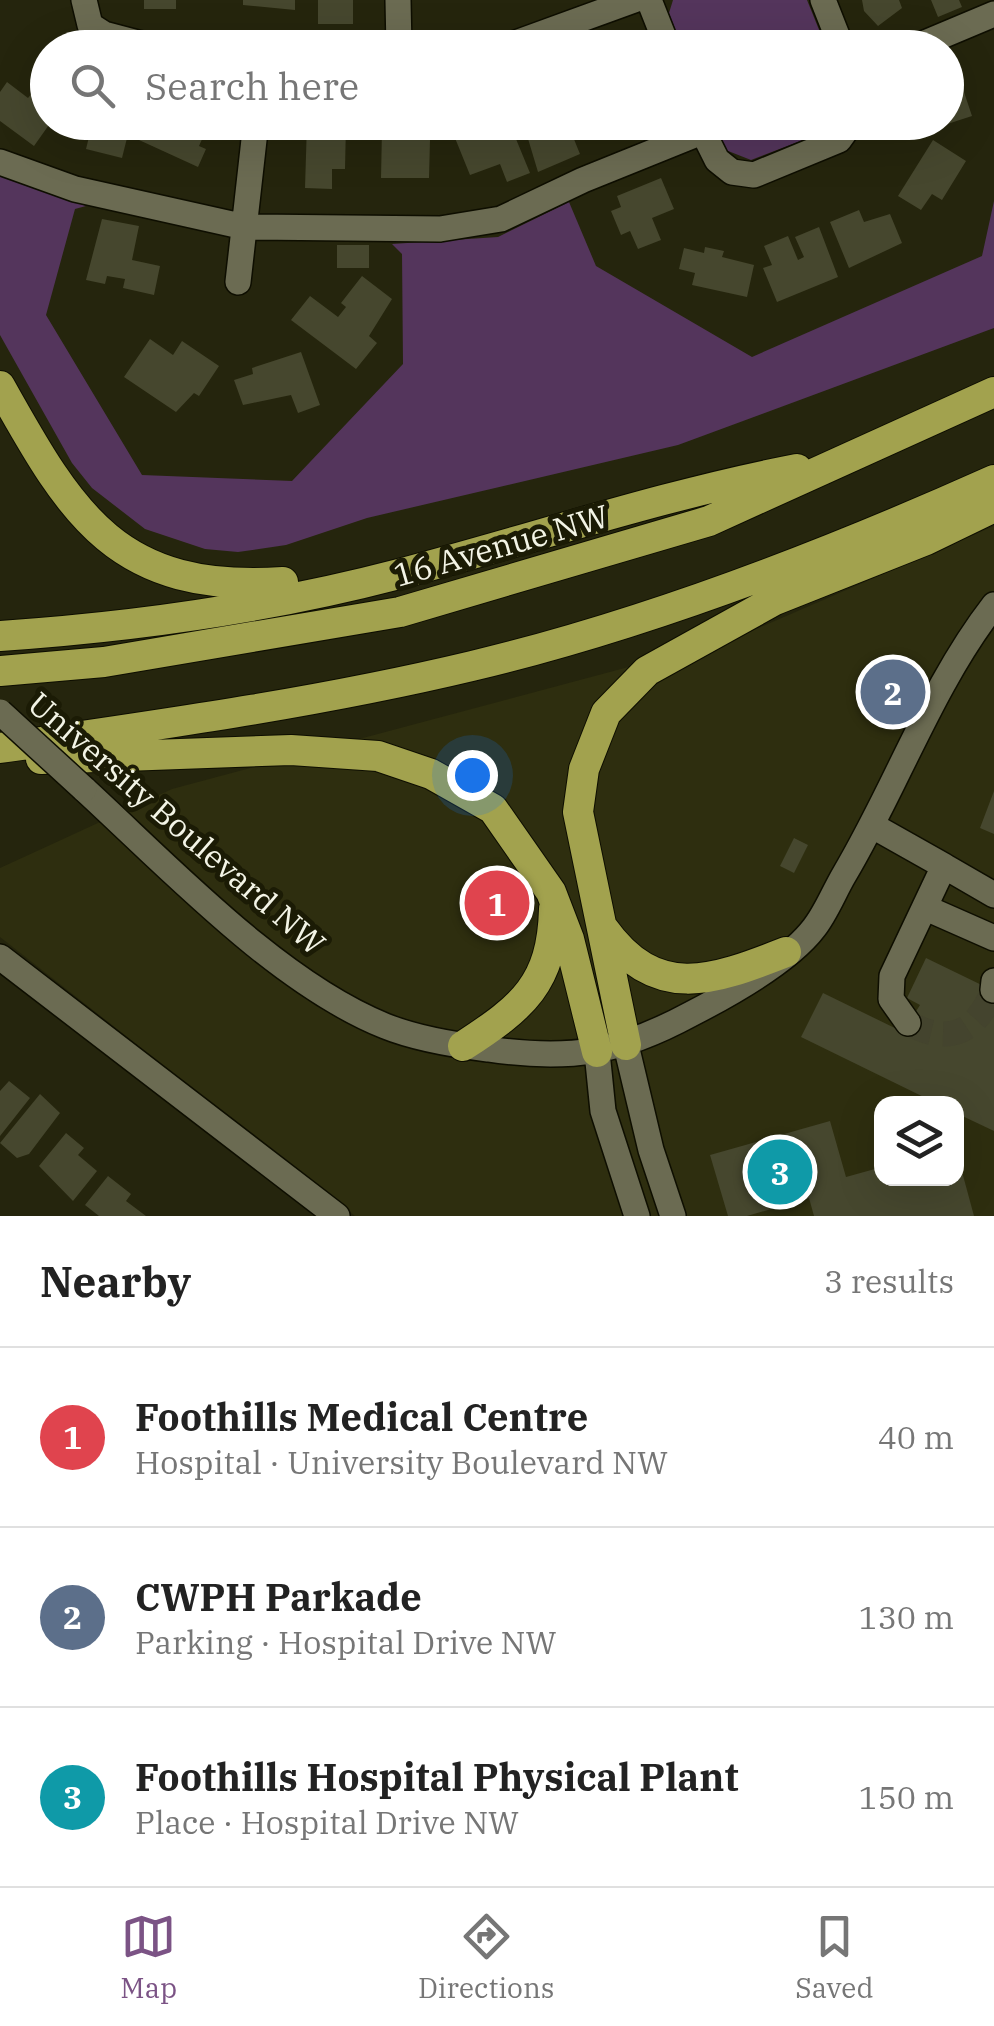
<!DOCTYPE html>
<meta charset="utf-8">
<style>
body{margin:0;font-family:"IBM Plex Serif",serif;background:#f2f2f2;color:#222}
.controls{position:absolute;right:30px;bottom:30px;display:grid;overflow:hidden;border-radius:20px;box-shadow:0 10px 40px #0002}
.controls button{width:90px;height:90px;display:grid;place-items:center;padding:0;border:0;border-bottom:2px solid #e0e0e0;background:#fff;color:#222;font:50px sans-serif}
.you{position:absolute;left:472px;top:775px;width:35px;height:35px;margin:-25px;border:8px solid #fff;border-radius:50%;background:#1a73e8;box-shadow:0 0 0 15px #1a73e833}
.badge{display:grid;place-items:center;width:65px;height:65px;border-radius:50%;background:#7b5385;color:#fff;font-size:32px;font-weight:700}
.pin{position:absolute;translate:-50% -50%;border:5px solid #fff;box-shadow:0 2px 10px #0006}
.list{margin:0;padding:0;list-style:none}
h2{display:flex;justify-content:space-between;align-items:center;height:130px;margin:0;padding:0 40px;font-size:42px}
h2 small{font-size:32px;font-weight:400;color:#767676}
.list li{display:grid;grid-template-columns:65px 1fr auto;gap:30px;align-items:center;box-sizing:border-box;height:180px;padding:0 40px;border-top:2px solid #e0e0e0}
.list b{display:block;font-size:38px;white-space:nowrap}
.list p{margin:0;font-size:32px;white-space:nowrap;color:#767676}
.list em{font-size:32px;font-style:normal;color:#767676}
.icon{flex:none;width:55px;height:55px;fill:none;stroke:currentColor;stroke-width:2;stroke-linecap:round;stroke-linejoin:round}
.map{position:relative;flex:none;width:994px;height:1216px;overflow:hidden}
.search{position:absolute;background:#fff;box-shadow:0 10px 40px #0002;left:30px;right:30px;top:30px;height:110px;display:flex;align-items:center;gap:25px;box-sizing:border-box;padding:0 35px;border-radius:55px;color:#767676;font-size:38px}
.sheet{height:670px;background:#fff}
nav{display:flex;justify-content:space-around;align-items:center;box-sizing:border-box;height:140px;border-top:2px solid #e0e0e0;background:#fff;font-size:28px;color:#767676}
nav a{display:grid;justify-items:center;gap:5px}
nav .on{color:#7b5385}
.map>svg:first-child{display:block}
.built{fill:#2e2e0f;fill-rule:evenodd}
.green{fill:#54355c}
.building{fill:#46472e}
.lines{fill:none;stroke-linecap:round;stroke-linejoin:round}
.minor-tunnel{stroke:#44442e;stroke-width:25;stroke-dasharray:25 12;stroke-linecap:butt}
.minor-casing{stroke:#0e0e00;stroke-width:28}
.highway-casing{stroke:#0e0e00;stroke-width:32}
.minor{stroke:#6b6b52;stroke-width:25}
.highway{stroke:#a2a24e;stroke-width:30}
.minor-bridge-casing{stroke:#0e0e00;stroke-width:28;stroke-linecap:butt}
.minor-bridge{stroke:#6b6b52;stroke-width:25}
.labels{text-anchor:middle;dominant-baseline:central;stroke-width:10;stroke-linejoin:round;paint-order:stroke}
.street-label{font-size:32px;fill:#f3f4e6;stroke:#1b1b05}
</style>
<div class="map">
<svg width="994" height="1216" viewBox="0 0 994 1216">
<rect width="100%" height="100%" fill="#25250d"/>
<path class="built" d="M 994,526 L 994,1216 L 355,1216 L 0,937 L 0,868 L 172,789 L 733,639 ZM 882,1104 L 956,1104 L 956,1178 L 882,1178 Z"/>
<path class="green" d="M 673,0 L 807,0 L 826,47 L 682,47 L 669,13 Z
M 712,123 L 837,123 L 829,130 L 751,160 L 723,149 Z
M 0,175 L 86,206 L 75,209 L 46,315 L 142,475 L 292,481 L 403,364 L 402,254 L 392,244 L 498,237 L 569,202 L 596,266 L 752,357 L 982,256 L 994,201 L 994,328 L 678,445 L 367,518 L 286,545 L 238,552 L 205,549 L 145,529 L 92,488 L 72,463 L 0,335 Z"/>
<path class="building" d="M 144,0 L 176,0 L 176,9 L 144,9 Z
M 243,0 L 295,0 L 295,10 L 243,5 Z
M 318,0 L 353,0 L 353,24 L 318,24 Z
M 862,0 L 899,0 L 902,8 L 878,26 L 864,11 Z
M 931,0 L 959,0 L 962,7 L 938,17 Z
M 952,56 L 972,116 L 932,129 L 930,122 L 946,122 L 946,58 Z
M 7,82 L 28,98 L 32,93 L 37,97 L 48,82 L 48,122 L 51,122 L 34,146 L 0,121 L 0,92 Z
M 73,122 L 131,122 L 122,158 L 86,149 L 90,133 L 71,128 Z
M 147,122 L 196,122 L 207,128 L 199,146 L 206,149 L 198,167 L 139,140 Z
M 482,122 L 509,122 L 530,173 L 507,182 L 500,164 L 470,175 L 455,138 L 484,126 Z
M 523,122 L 580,122 L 569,127 L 580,154 L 538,172 Z
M 615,122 L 648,122 L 649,125 L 621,137 Z
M 307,123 L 346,124 L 345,169 L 332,169 L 332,189 L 305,188 Z
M 382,129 L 407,130 L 407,139 L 430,140 L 429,178 L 381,178 Z
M 933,140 L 966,161 L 942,200 L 932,194 L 921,210 L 898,196 Z
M 661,178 L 674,209 L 652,218 L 661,240 L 638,249 L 630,231 L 621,235 L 611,211 L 621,207 L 617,196 Z
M 859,210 L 864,222 L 890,214 L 902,243 L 849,268 L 830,222 Z
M 102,219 L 139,226 L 132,260 L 160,266 L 154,295 L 123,288 L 125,279 L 107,276 L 105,284 L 86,280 Z
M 819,227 L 838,277 L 777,302 L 763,268 L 772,265 L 764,246 L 788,236 L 798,260 L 804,257 L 795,237 Z
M 337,245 L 369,245 L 369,268 L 337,268 Z
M 705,247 L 724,251 L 722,257 L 754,265 L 747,297 L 692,285 L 695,273 L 679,269 L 684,248 L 704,253 Z
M 362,276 L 392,299 L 369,336 L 377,343 L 356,369 L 291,320 L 310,296 L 338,317 L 346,307 L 341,303 Z
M 150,339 L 173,355 L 182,341 L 219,366 L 199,396 L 194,393 L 176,412 L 124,377 Z
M 301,352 L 320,405 L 298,413 L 291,395 L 243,405 L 234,380 L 253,374 L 252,368 Z
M 994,791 L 994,834 L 980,828 Z
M 794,838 L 808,845 L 794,873 L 780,866 Z
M 926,958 L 994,991 L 994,1131 L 956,1113 L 956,1104 L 938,1104 L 801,1037 L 823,993 L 903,1032 L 920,1005 L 907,998 Z
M 9,1081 L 30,1098 L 0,1136 L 0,1091 Z
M 40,1094 L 60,1113 L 29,1154 L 17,1158 L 0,1143 Z
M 830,1121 L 846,1177 L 882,1167 L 882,1178 L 956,1178 L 958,1157 L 974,1216 L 814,1216 L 809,1198 L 747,1216 L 728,1216 L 710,1155 Z
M 66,1133 L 84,1148 L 78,1155 L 97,1171 L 73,1201 L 39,1166 Z
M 108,1176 L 131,1194 L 126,1201 L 146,1216 L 99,1216 L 85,1205 Z"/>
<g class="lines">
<path class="minor-tunnel" d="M 908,1023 C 948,1045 976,1034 993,990"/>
<defs>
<path id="minor" d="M 84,0 L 90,25 L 104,34 L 157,48
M 398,0 L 399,48
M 649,0 L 668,48
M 823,0 L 842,48
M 502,48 L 634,0
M 913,48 L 994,14
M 698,122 L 717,160 L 732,172 L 754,175 L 839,140 L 852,122
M 0,162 L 75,189 L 245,227 L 440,229 L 501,219 L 583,180 L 702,132
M 238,282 L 256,122
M 84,789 C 169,867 278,983 385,1026 C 417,1039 455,1045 488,1049 C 570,1061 619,1053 691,1014 C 728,995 789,961 814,928 C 826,913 834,892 844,875 C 896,788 931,686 994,605
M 873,826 L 944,866 L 892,976 L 891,999 L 908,1023
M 944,866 L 994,895
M 926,908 L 994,938
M 0,957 L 337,1216
M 993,990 L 994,981
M 626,1045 L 651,1150 L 673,1216
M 597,1052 L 603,1111 L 637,1216"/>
<path id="highway" d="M 0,386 C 73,517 118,593 283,582
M 0,636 C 133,627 269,608 399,574 C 532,539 662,495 797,469
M 0,671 L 104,662 L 400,612 L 709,521 L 994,392
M 0,748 C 158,725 317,703 472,666 C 645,625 831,553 994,480
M 41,759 L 291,750 L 378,756 L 431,774 L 493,809 L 551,892 L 569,939 L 597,1052
M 603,928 C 656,1002 712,981 786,952
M 626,1045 L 578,812 L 584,769 L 606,713 L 647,671 L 775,600 L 926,540 L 994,507
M 463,1046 C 523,1007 552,984 554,909"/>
</defs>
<use href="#minor" class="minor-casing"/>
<use href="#highway" class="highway-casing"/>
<use href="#minor" class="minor"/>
<use href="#highway" class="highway"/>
<defs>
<path id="minor-bridge" d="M 0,712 L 84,789"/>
</defs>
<use href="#minor-bridge" class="minor-bridge-casing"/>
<use href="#minor-bridge" class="minor-bridge"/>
</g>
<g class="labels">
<g class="street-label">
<text transform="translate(501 545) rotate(-16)">16 Avenue NW</text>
<text transform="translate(177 823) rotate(41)">University Boulevard NW</text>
</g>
</g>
</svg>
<div class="controls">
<button><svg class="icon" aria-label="layers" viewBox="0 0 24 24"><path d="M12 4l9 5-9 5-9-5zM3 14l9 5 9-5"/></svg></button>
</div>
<div class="you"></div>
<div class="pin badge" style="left:497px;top:903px;background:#e0444e">1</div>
<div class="pin badge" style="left:893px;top:692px;background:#5c6f8a">2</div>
<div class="pin badge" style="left:780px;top:1172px;background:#0f9aa8">3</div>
<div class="search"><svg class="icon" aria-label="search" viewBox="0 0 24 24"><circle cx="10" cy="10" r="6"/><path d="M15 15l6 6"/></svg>Search here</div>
</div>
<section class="sheet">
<h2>Nearby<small>3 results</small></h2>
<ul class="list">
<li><span class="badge" style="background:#e0444e">1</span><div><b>Foothills Medical Centre</b><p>Hospital · University Boulevard NW</p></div><em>40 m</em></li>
<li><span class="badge" style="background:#5c6f8a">2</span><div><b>CWPH Parkade</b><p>Parking · Hospital Drive NW</p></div><em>130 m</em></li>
<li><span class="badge" style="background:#0f9aa8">3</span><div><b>Foothills Hospital Physical Plant</b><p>Place · Hospital Drive NW</p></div><em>150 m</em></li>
</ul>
</section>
<nav>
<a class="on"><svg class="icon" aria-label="map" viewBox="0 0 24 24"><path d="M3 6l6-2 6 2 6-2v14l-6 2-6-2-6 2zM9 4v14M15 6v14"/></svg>Map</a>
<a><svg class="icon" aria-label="directions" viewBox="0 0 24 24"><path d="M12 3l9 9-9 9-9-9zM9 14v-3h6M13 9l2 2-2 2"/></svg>Directions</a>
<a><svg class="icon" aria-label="saved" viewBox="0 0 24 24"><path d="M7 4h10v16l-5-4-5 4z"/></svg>Saved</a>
</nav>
